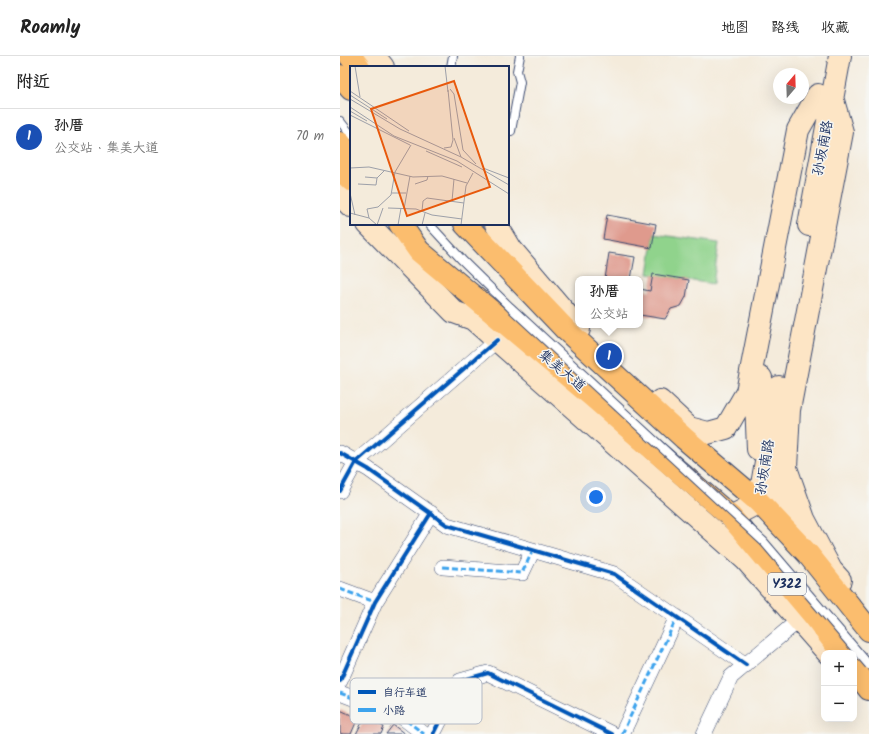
<!DOCTYPE html>
<html lang="zh">
<meta charset="utf-8">
<style>
body{margin:0;font-family:Kalam,"LXGW WenKai TC",sans-serif;background:#f6f6f6;color:#222}
.controls{position:absolute;right:12px;bottom:12px;display:grid;overflow:hidden;border-radius:8px;box-shadow:0 4px 16px #0002}
.controls button{width:36px;height:36px;display:grid;place-items:center;padding:0;border:0;border-bottom:1px solid #e0e0e0;background:#fff;color:#222;font:20px sans-serif}
.compass{position:absolute;left:433px;top:12px;width:36px;height:36px;border-radius:50%;background:#fff;box-shadow:0 4px 16px #0002;rotate:19deg}
.you{position:absolute;left:256px;top:441px;width:14px;height:14px;margin:-10px;border:3px solid #fff;border-radius:50%;background:#1a73e8;box-shadow:0 0 0 6px #1a73e833}
.badge{display:grid;place-items:center;width:26px;height:26px;border-radius:50%;background:#b5179e;color:#fff;font-size:13px;font-weight:700}
.pin{position:absolute;translate:-50% -50%;border:2px solid #fff;box-shadow:0 1px 4px #0006}
.popup{position:absolute;left:235px;top:220px;width:68px;height:52px;box-sizing:border-box;display:grid;place-content:center;border-radius:8px;background:#fff;filter:drop-shadow(0 1px 3px #0005);font-size:13px;white-space:nowrap;color:#767676}
.popup b{font-size:15px;color:#222}
.popup::after{content:'';position:absolute;left:50%;top:100%;margin-left:-8px;border:8px solid transparent;border-top-color:#fff}
.list{margin:0;padding:0;list-style:none}
h2{display:flex;justify-content:space-between;align-items:center;height:52px;margin:0;padding:0 16px;font-size:17px}
h2 small{font-size:13px;font-weight:400;color:#767676}
.list li{display:grid;grid-template-columns:26px 1fr auto;gap:12px;align-items:center;box-sizing:border-box;height:56px;padding:0 16px;border-top:1px solid #e0e0e0}
.list b{display:block;font-size:15px;white-space:nowrap}
.list p{margin:0;font-size:13px;white-space:nowrap;color:#767676}
.list em{font-size:13px;font-style:normal;color:#767676}
.map{position:relative;flex:none;width:529px;height:678px;overflow:hidden}
header{display:flex;align-items:center;gap:24px;box-sizing:border-box;height:56px;padding:0 20px;background:#fff;border-bottom:1px solid #e0e0e0}
header strong{font-size:19px}
nav{display:flex;gap:22px;margin-inline-start:auto;font-size:14px}
main{display:flex}
aside{flex:1;background:#fff}
.map>svg:first-child{display:block}
.green{fill:#90d38c;stroke:#568175}
.building{fill:#df9a8d}
.lines{fill:none;stroke-linecap:round;stroke-linejoin:round}
.lane-casing{stroke:#3c4b71;stroke-width:10}
.street-casing{stroke:#3c4b71;stroke-width:16}
.secondary-casing{stroke:#3c4b71;stroke-width:24}
.primary-casing{stroke:#3c4b71;stroke-width:24}
.highway-casing{stroke:#3c4b71;stroke-width:24}
.lane{stroke:#fff;stroke-width:8}
.street{stroke:#fff;stroke-width:15}
.secondary{stroke:#fde5c5;stroke-width:22}
.primary{stroke:#fbbd6e;stroke-width:22}
.highway{stroke:#fbbd6e;stroke-width:22}
.lane-bridge-casing{stroke:#3c4b71;stroke-width:10;stroke-linecap:butt}
.lane-bridge{stroke:#fff;stroke-width:8}
.quiet{stroke:#3da3ed;stroke-width:3;stroke-dasharray:6 3;stroke-linecap:butt}
.cycleway-casing{stroke:#f6f6f2;stroke-width:6}
.cycleway{stroke:#0057b8;stroke-width:4}
.labels{text-anchor:middle;dominant-baseline:central;stroke-width:3;stroke-linejoin:round;paint-order:stroke}
.shield{fill:#f6f6f2;stroke:#5d6b8a;stroke-width:1}
.shield-label{font-size:13px;font-weight:bold;fill:#1b2f5e}
.street-label{font-size:14px;fill:#1b2f5e;stroke:#f6f6f2}
.inset-road{fill:none;stroke:#9da0a9;stroke-width:1}
.view{fill:#e8590c;fill-opacity:0.15;stroke:#e8590c;stroke-width:2}
.inset-edge{fill:none;stroke:#1b2f5e;stroke-width:2}
.key{fill:#f6f6f2;stroke:#b4bac6;stroke-width:1}
.key-label{font-size:11px;fill:#1b2f5e}
</style>
<header>
<strong>Roamly</strong>
<nav><a>地图</a><a>路线</a><a>收藏</a></nav>
</header>
<main>
<aside>
<h2>附近<small></small></h2>
<ul class="list">
<li><span class="badge" style="background:#1a4fb4">1</span><div><b>孙厝</b><p>公交站 · 集美大道</p></div><em>70 m</em></li>
</ul>
</aside>
<div class="map">
<svg width="529" height="678" viewBox="0 0 529 678">
<rect width="100%" height="100%" fill="#f6f6f2"/>
<filter id="ink" filterUnits="userSpaceOnUse"><feTurbulence type="fractalNoise" baseFrequency=".025" numOctaves="2"/><feDisplacementMap in="SourceGraphic" scale="8" xChannelSelector="R" yChannelSelector="G"/><feConvolveMatrix kernelMatrix="1 2 1 2 8 2 1 2 1" color-interpolation-filters="sRGB"/></filter>
<filter id="wash" filterUnits="userSpaceOnUse"><feTurbulence type="fractalNoise" baseFrequency=".012" numOctaves="4" result="noise"/><feDisplacementMap in="SourceGraphic" scale="16" xChannelSelector="R" yChannelSelector="G"/><feGaussianBlur stdDeviation="0.9" result="paint"/><feColorMatrix in="noise" values="0 0 0 0 0 0 0 0 0 0 0 0 0 0 0 0 0 1.4 0 .05"/><feComposite in="paint" operator="in"/></filter>
<g filter="url(#wash)">
<rect width="100%" height="100%" fill="#f4ebdb"/>
<path class="green" d="M 314,178 L 379,187 L 373,228 L 308,218 Z"/>
<g id="blocks">
<path class="building" d="M 267,159 L 316,168 L 312,192 L 263,183 Z
M 269,197 L 295,201 L 291,223 L 265,223 Z
M 313,218 L 349,224 L 346,241 L 341,250 L 331,253 L 325,263 L 300,259 L 300,233 L 310,235 Z
M 0,654 L 18,662 L 11,678 L 3,678 L 0,677 Z
M 25,661 L 44,671 L 41,678 L 16,678 Z
M 53,669 L 65,678 L 46,678 Z"/>
</g>
</g>
<g filter="url(#ink)">
<use href="#blocks" fill-opacity="0" stroke="#3c4b71" stroke-width="1"/>
<g class="lines">
<defs>
<path id="lane" d="M 111,11 L 113,0
M 0,65 L 11,79
M 171,75 L 180,26 L 177,15 L 180,0"/>
<path id="street" d="M 0,397 L 28,413 L 107,469 L 274,518 L 406,609
M 0,435 L 16,406 L 157,284
M 103,511 L 182,517 L 193,494
M 0,533 L 35,546
M 0,625 L 35,546 L 91,457
M 0,637 L 62,661 L 84,678
M 93,678 L 120,625 L 148,617 L 272,678
M 282,678 L 337,561
M 364,678 L 391,621 L 459,564"/>
<path id="secondary" d="M 34,0 L 43,11
M 492,41 L 502,76 L 449,354 L 446,412 L 464,463 L 491,514 L 500,524
M 0,139 L 11,150
M 28,168 L 114,256 L 133,263 L 406,504 L 488,597
M 156,168 L 171,193 L 239,273
M 469,169 L 500,0
M 320,345 L 349,372 L 368,377 L 386,372 L 407,336 L 458,74 L 478,39
M 418,393 L 416,345 L 421,322
M 430,409 L 429,423 L 458,479
M 419,446 L 439,331
M 391,461 L 419,446"/>
<path id="primary" d="M 10,0 L 19,11
M 0,113 L 11,124"/>
<path id="highway" d="M 0,20 L 11,33
M 0,87 L 11,102
M 60,168 L 79,195 L 252,340 L 391,461 L 475,561 L 502,597
M 125,168 L 226,274 L 344,382 L 419,446 L 468,498 L 529,574
M 514,613 L 529,633"/>
</defs>
<use href="#lane" class="lane-casing"/>
<use href="#street" class="street-casing"/>
<use href="#secondary" class="secondary-casing"/>
<use href="#primary" class="primary-casing"/>
<use href="#highway" class="highway-casing"/>
<use href="#lane" class="lane"/>
<use href="#street" class="street"/>
<use href="#secondary" class="secondary"/>
<use href="#primary" class="primary"/>
<use href="#highway" class="highway"/>
<defs>
<path id="lane-bridge" d="M 89,168 L 122,204 L 170,251 L 424,486 L 529,609"/>
</defs>
<use href="#lane-bridge" class="lane-bridge-casing"/>
<use href="#lane-bridge" class="lane-bridge"/>
<path class="quiet" d="M 103,511 L 182,517 L 193,494
M 0,533 L 35,546
M 0,637 L 62,661 L 84,678
M 282,678 L 337,561"/>
<defs>
<path id="cycleway" d="M 0,397 L 28,413 L 107,469 L 274,518 L 406,609
M 0,435 L 16,406 L 157,284
M 0,625 L 35,546 L 91,457
M 93,678 L 120,625 L 148,617 L 272,678"/>
</defs>
<use href="#cycleway" class="cycleway-casing"/>
<use href="#cycleway" class="cycleway"/>
</g>
</g>
<g class="labels">
<rect class="shield" x="428" y="517" width="38" height="22" rx="3"/>
<g class="shield-label">
<text x="447" y="528">Y322</text>
</g>
<g class="street-label">
<text transform="translate(483 92) rotate(-79)">孙坂南路</text>
<text transform="translate(222 315) rotate(40)">集美大道</text>
<text transform="translate(425 411) rotate(-81)">孙坂南路</text>
</g>
</g>
<g transform="translate(10 10)">
<rect width="159" height="159" fill="#f4ebdb"/>
<path class="inset-road" d="M 5,0 L 10,31M 95,0 L 98,26M 100,23 L 104,28 L 113,84 L 126,98M 0,25 L 59,65M 0,29 L 37,53M 0,33 L 50,63 L 111,91 L 159,119M 0,41 L 44,70 L 107,95 L 159,128M 0,45 L 17,55M 0,49 L 60,79M 104,72 L 111,91M 94,82 L 101,81 L 103,74 L 98,24M 76,85 L 112,101M 0,102 L 19,101 L 63,111 L 92,110 L 117,117M 133,102 L 159,112M 15,111 L 27,112M 8,118 L 26,119 L 27,112 L 35,104M 65,118 L 77,114 L 78,110M 0,127 L 5,149M 42,127 L 56,127M 102,135 L 104,113M 38,142 L 66,143 L 82,149 L 112,153M 54,143 L 60,110M 72,145 L 73,135 L 77,132 L 114,137M 0,147 L 19,152 L 27,159M 19,152 L 17,143 L 28,141 L 41,129 L 45,106 L 61,79M 27,159 L 33,142M 48,159 L 51,142M 72,159 L 75,147M 111,159 L 116,120 L 123,107"/>
<path class="view" d="M 104,15 L 140,121 L 57,150 L 21,43 Z"/>
<rect width="159" height="159" class="inset-edge"/>
</g>
<rect x="10" y="622" width="132" height="46" rx="6" class="key"/>
<rect x="18" y="634" width="18" height="4" fill="#0057b8"/>
<rect x="18" y="652" width="18" height="4" fill="#3da3ed"/>
<g class="key-label">
<text x="43" y="640">自行车道</text>
<text x="43" y="658">小路</text>
</g>
</svg>
<div class="controls">
<button>+</button>
<button>−</button>
</div>
<svg class="compass" viewBox="-18 -18 36 36"><path d="M0-13l5 13h-10z" fill="#e53935"/><path d="M0 13l5-13h-10z" fill="#767676"/></svg>
<div class="you"></div>
<div class="pin badge" style="left:269px;top:300px;background:#1a4fb4">1</div>
<div class="popup"><b>孙厝</b>公交站</div>
</div>
</main>
